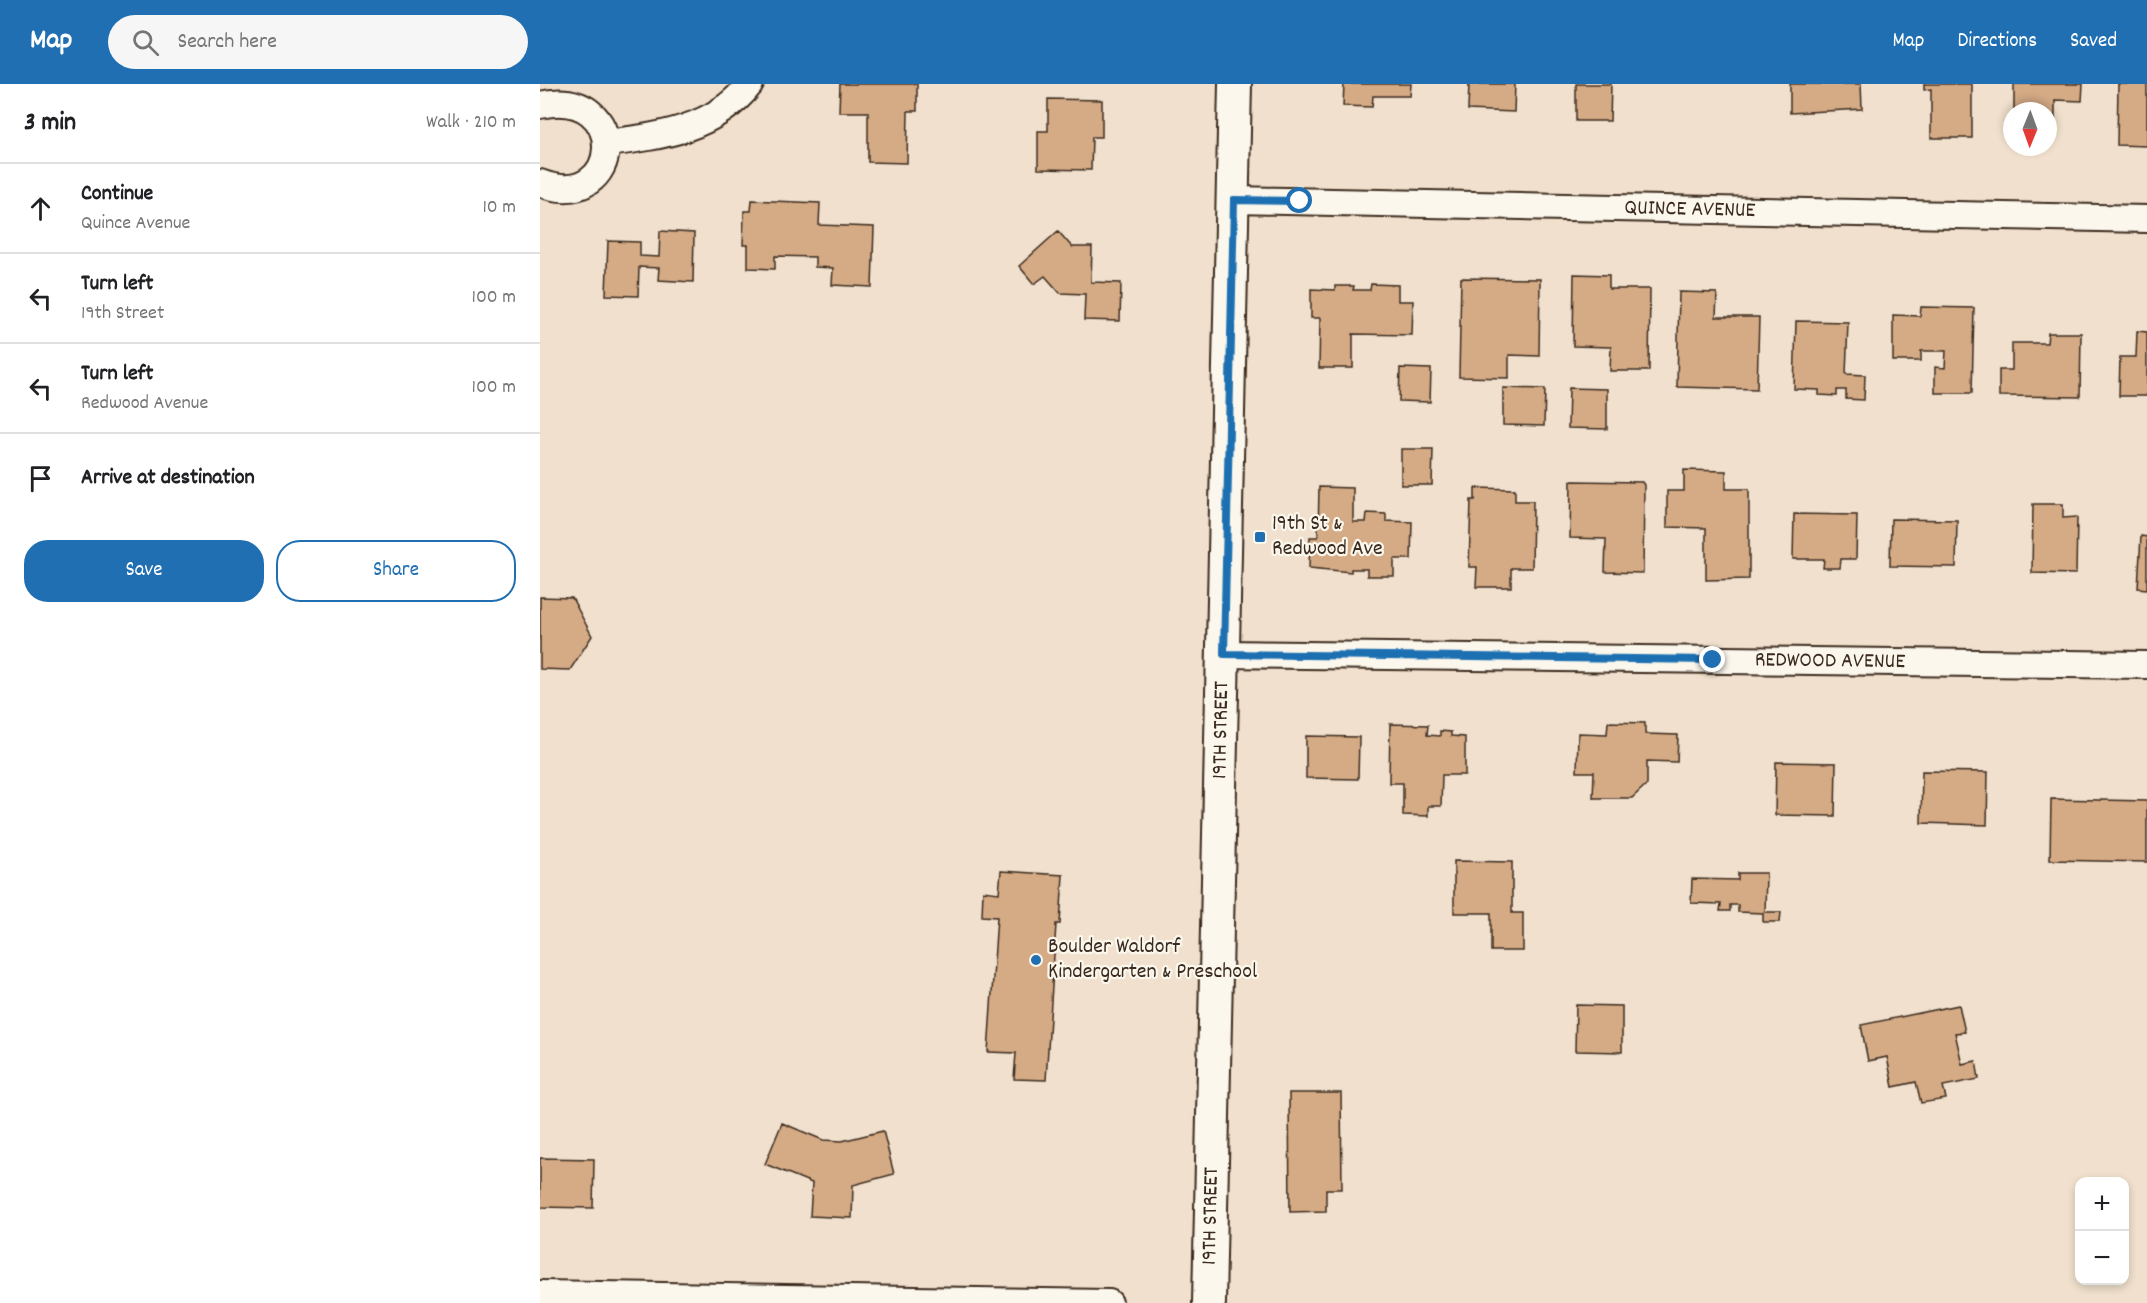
<!DOCTYPE html>
<meta charset="utf-8">
<style>
body{margin:0;font-family:Dekko,sans-serif;background:#f6f6f6;color:#202124}
.controls{position:absolute;right:18px;bottom:18px;display:grid;overflow:hidden;border-radius:12px;box-shadow:0 3px 9px #0003}
.controls button{width:54px;height:54px;display:grid;place-items:center;padding:0;border:0;border-bottom:2px solid #e0e0e0;background:#fff;color:#202124;font:30px sans-serif}
.compass{position:absolute;left:1463px;top:18px;width:54px;height:54px;border-radius:50%;background:#fff;box-shadow:0 3px 9px #0003;rotate:181deg}
.stop{position:absolute;width:18px;height:18px;margin:-14px;border:4px solid #1f6fb2;border-radius:50%;background:#fff}
.stop.end{background:#1f6fb2;border-color:#fff;box-shadow:0 2px 6px #0008}
.list{margin:0;padding:0;list-style:none}
h2{display:flex;justify-content:space-between;align-items:center;height:78px;margin:0;padding:0 24px;font-size:26px}
h2 small{font-size:20px;font-weight:400;color:#757577}
.list li{display:grid;grid-template-columns:39px 1fr auto;gap:18px;align-items:center;box-sizing:border-box;height:90px;padding:0 24px;border-top:2px solid #e0e0e0}
.list b{display:block;font-size:22px;white-space:nowrap}
.list p{margin:0;font-size:20px;white-space:nowrap;color:#757577}
.list em{font-size:20px;font-style:normal;color:#757577}
.actions{display:flex;gap:12px;padding:18px 24px}
.actions a{flex:1;padding:14px 0;border:2px solid #1f6fb2;border-radius:24px;text-align:center;font-size:21px;color:#1f6fb2}
.actions .main{background:#1f6fb2;color:#fff}
.icon{flex:none;width:33px;height:33px;fill:none;stroke:currentColor;stroke-width:2;stroke-linecap:round;stroke-linejoin:round}
.map{position:relative;flex:none;width:1607px;height:1219px;overflow:hidden}
header{display:flex;align-items:center;gap:36px;box-sizing:border-box;height:84px;padding:0 30px;background:#1f6fb2;color:#fff}
header strong{font-size:28px}
nav{display:flex;gap:33px;margin-inline-start:auto;font-size:21px}
.search{width:420px;height:54px;background:#f6f6f6;display:flex;align-items:center;gap:15px;box-sizing:border-box;padding:0 21px;border-radius:33px;color:#757577;font-size:22px}
main{display:flex}
aside{flex:1;background:#fff}
.map>svg:first-child{display:block}
.building{fill:#d5ab86;stroke:#3b2a1e;stroke-width:1.5}
.lines{fill:none;stroke-linecap:round;stroke-linejoin:round}
.minor-casing{stroke:#3b2a1e;stroke-width:30}
.tertiary-casing{stroke:#3b2a1e;stroke-width:36}
.minor{stroke:#fbf7ec;stroke-width:26}
.tertiary{stroke:#fbf7ec;stroke-width:32}
.route{stroke:#1f6fb2;stroke-width:8}
.poi-dot{fill:#1f6fb2;stroke:#fbf7ec;stroke-width:2}
.labels{text-anchor:middle;dominant-baseline:central;stroke-width:4.5;stroke-linejoin:round;paint-order:stroke}
.street-label{font-size:22px;fill:#3b2a1e;stroke:#fbf7ec}
.poi-label{font-size:22px;fill:#3b2a1e;stroke:#fbf7ec;text-anchor:start}
</style>
<header>
<strong>Map</strong>
<div class="search"><svg class="icon" aria-label="search" viewBox="0 0 24 24"><circle cx="10" cy="10" r="6"/><path d="M15 15l6 6"/></svg>Search here</div>
<nav><a>Map</a><a>Directions</a><a>Saved</a></nav>
</header>
<main>
<aside>
<h2>3 min<small>Walk · 210 m</small></h2>
<ul class="list">
<li><svg class="icon" aria-label="ahead" viewBox="0 0 24 24"><path d="M12 20V5M6 11l6-6 6 6"/></svg><div><b>Continue</b><p>Quince Avenue</p></div><em>10 m</em></li>
<li><svg class="icon" aria-label="left" viewBox="0 0 24 24"><path d="M17 20v-9H6M10 6l-5 5 5 5"/></svg><div><b>Turn left</b><p>19th Street</p></div><em>100 m</em></li>
<li><svg class="icon" aria-label="left" viewBox="0 0 24 24"><path d="M17 20v-9H6M10 6l-5 5 5 5"/></svg><div><b>Turn left</b><p>Redwood Avenue</p></div><em>100 m</em></li>
<li><svg class="icon" aria-label="arrive" viewBox="0 0 24 24"><path d="M6 21V4h12l-3 4 3 4H6"/></svg><div><b>Arrive at destination</b></div></li>
</ul>
<div class="actions"><a class="main">Save</a><a>Share</a></div>
</aside>
<div class="map">
<svg width="1607" height="1219" viewBox="0 0 1607 1219">
<rect width="100%" height="100%" fill="#f0e0cd"/>
<filter id="ink" filterUnits="userSpaceOnUse"><feTurbulence type="fractalNoise" baseFrequency=".0167" numOctaves="2"/><feDisplacementMap in="SourceGraphic" scale="12" xChannelSelector="R" yChannelSelector="G"/><feConvolveMatrix kernelMatrix="1 2 1 2 8 2 1 2 1" color-interpolation-filters="sRGB"/></filter>
<g filter="url(#ink)">
<path class="building" d="M 300,0 L 377,0 L 377,27 L 368,27 L 367,79 L 328,78 L 328,28 L 299,28 Z
M 804,0 L 871,0 L 870,12 L 833,12 L 832,23 L 803,22 Z
M 929,0 L 975,0 L 974,28 L 928,26 Z
M 1036,0 L 1071,0 L 1070,37 L 1036,37 Z
M 1250,0 L 1321,0 L 1322,25 L 1250,29 Z
M 1384,0 L 1432,0 L 1432,54 L 1391,54 L 1391,5 L 1384,6 Z
M 1474,0 L 1543,0 L 1542,17 L 1515,16 L 1515,41 L 1508,41 L 1508,27 L 1474,27 Z
M 1578,0 L 1607,0 L 1607,62 L 1577,61 Z
M 508,15 L 562,16 L 562,53 L 552,53 L 551,86 L 498,85 L 498,47 L 508,47 Z
M 212,116 L 280,119 L 279,141 L 334,143 L 332,203 L 292,201 L 293,184 L 275,183 L 275,173 L 235,172 L 235,185 L 208,184 L 208,161 L 203,161 L 204,127 L 211,127 Z
M 120,147 L 154,149 L 153,198 L 118,196 L 119,184 L 99,183 L 98,212 L 66,211 L 68,157 L 100,158 L 100,172 L 119,173 Z
M 518,147 L 532,163 L 552,163 L 551,198 L 581,199 L 580,237 L 544,236 L 545,210 L 520,209 L 505,192 L 494,200 L 479,182 Z
M 1034,190 L 1069,191 L 1069,205 L 1110,205 L 1109,287 L 1070,287 L 1071,263 L 1033,262 Z
M 921,194 L 1000,195 L 999,272 L 969,271 L 969,294 L 919,293 Z
M 831,200 L 858,201 L 858,217 L 873,217 L 872,251 L 813,250 L 813,284 L 779,284 L 780,234 L 771,234 L 771,205 L 795,206 L 795,202 L 814,202 L 813,206 L 830,206 Z
M 1139,208 L 1177,209 L 1176,233 L 1219,233 L 1217,305 L 1137,303 Z
M 1381,223 L 1434,224 L 1432,309 L 1395,309 L 1395,283 L 1405,284 L 1406,267 L 1381,267 L 1381,277 L 1353,277 L 1353,231 L 1380,232 Z
M 1256,237 L 1308,238 L 1306,290 L 1325,291 L 1324,316 L 1306,315 L 1306,306 L 1297,306 L 1297,312 L 1279,311 L 1279,306 L 1254,305 Z
M 1597,247 L 1607,248 L 1607,312 L 1579,312 L 1580,273 L 1596,273 Z
M 1508,249 L 1541,249 L 1540,313 L 1459,312 L 1459,286 L 1472,286 L 1472,259 L 1507,259 Z
M 860,284 L 891,285 L 890,318 L 859,317 Z
M 963,304 L 1005,305 L 1004,342 L 963,341 Z
M 1029,304 L 1067,305 L 1067,345 L 1028,344 Z
M 861,365 L 893,365 L 892,401 L 861,401 Z
M 1144,386 L 1186,387 L 1186,405 L 1209,405 L 1209,495 L 1166,496 L 1166,444 L 1127,443 L 1127,407 L 1144,407 Z
M 1031,397 L 1102,398 L 1104,401 L 1103,489 L 1065,488 L 1066,455 L 1030,454 Z
M 779,403 L 813,404 L 813,438 L 826,438 L 827,429 L 846,430 L 846,437 L 872,438 L 871,475 L 854,475 L 854,492 L 827,492 L 827,485 L 811,485 L 811,488 L 769,484 L 770,453 L 778,453 Z
M 935,404 L 975,405 L 975,417 L 993,417 L 992,484 L 971,484 L 971,503 L 936,503 L 937,483 L 929,483 L 931,416 L 935,416 Z
M 1493,420 L 1523,420 L 1523,434 L 1537,433 L 1536,490 L 1492,489 Z
M 1254,430 L 1317,431 L 1316,475 L 1301,475 L 1300,484 L 1283,484 L 1284,475 L 1253,475 Z
M 1351,435 L 1417,436 L 1416,483 L 1350,482 Z
M 1601,452 L 1607,453 L 1607,505 L 1598,504 Z
M 0,513 L 32,514 L 52,552 L 30,586 L 0,585 Z
M 1068,638 L 1105,639 L 1105,650 L 1138,651 L 1137,678 L 1107,677 L 1107,700 L 1092,714 L 1053,714 L 1054,688 L 1037,688 L 1038,649 L 1067,650 Z
M 850,640 L 888,641 L 887,651 L 900,652 L 900,647 L 911,648 L 911,652 L 925,653 L 925,691 L 902,691 L 901,722 L 888,722 L 888,732 L 863,731 L 863,699 L 849,699 Z
M 766,652 L 819,653 L 818,695 L 766,694 Z
M 1236,678 L 1296,679 L 1295,732 L 1235,731 Z
M 1382,687 L 1448,688 L 1447,741 L 1381,739 Z
M 1511,715 L 1607,717 L 1607,778 L 1510,776 Z
M 914,777 L 972,778 L 972,829 L 983,829 L 983,867 L 951,867 L 951,829 L 914,829 Z
M 461,787 L 523,791 L 520,840 L 516,840 L 506,996 L 474,995 L 476,969 L 448,968 L 457,833 L 442,832 L 443,807 L 459,809 Z
M 1198,789 L 1226,789 L 1225,828 L 1241,828 L 1240,838 L 1223,838 L 1223,829 L 1198,828 L 1198,821 L 1190,821 L 1190,827 L 1180,827 L 1181,820 L 1151,819 L 1152,795 L 1198,796 Z
M 1036,921 L 1082,922 L 1082,968 L 1035,967 Z
M 1419,921 L 1425,948 L 1415,949 L 1422,980 L 1436,977 L 1439,995 L 1403,1002 L 1406,1015 L 1381,1019 L 1376,998 L 1353,1003 L 1347,973 L 1328,977 L 1321,941 Z
M 749,1009 L 801,1009 L 802,1105 L 786,1105 L 786,1127 L 750,1128 Z
M 242,1039 L 283,1056 L 302,1057 L 343,1047 L 354,1090 L 313,1101 L 312,1134 L 270,1132 L 272,1099 L 225,1080 Z
M 0,1074 L 54,1075 L 53,1124 L 0,1123 Z"/>
<g class="lines">
<defs>
<g id="minor">
<path d="M 0,21 C 91,0 85,131 0,99"/>
<path d="M 68,59 C 121,52 175,45 210,0"/>
<path id="s1" d="M 694,116 L 1607,135"/>
<path id="s2" d="M 684,570 L 1607,581"/>
<path d="M 0,1210 L 569,1219"/>
</g>
<g id="tertiary">
<path id="s3" d="M 669,1219 L 695,0"/>
</g>
</defs>
<use href="#minor" class="minor-casing"/>
<use href="#tertiary" class="tertiary-casing"/>
<use href="#minor" class="minor"/>
<use href="#tertiary" class="tertiary"/>
</g>
</g>
<g class="lines" filter="url(#ink)">
<path class="route" d="M 760,117 L 694,116 L 684,570 L 1173,576"/>
</g>
<g class="poi-dot">
<rect x="714" y="447" width="12" height="12" rx="3"/>
<circle cx="496" cy="876" r="6"/>
</g>
<g class="labels">
<g class="street-label">
<text stroke="none"><textPath href="#s1" startOffset="456">QUINCE AVENUE</textPath></text>
<text stroke="none"><textPath href="#s2" startOffset="606">REDWOOD AVENUE</textPath></text>
<text stroke="none"><textPath href="#s3" startOffset="573">19TH STREET</textPath></text>
<text stroke="none"><textPath href="#s3" startOffset="87">19TH STREET</textPath></text>
</g>
<g class="poi-label">
<text x="732" y="440">19th St &amp;<tspan x="732" dy="25">Redwood Ave</tspan></text>
<text x="508" y="863">Boulder Waldorf<tspan x="508" dy="25">Kindergarten &amp; Preschool</tspan></text>
</g>
</g>
</svg>
<div class="controls">
<button>+</button>
<button>−</button>
</div>
<svg class="compass" viewBox="-18 -18 36 36"><path d="M0-13l5 13h-10z" fill="#e53935"/><path d="M0 13l5-13h-10z" fill="#757577"/></svg>
<div class="stop" style="left:760px;top:117px"></div>
<div class="stop end" style="left:1173px;top:576px"></div>
</div>
</main>
